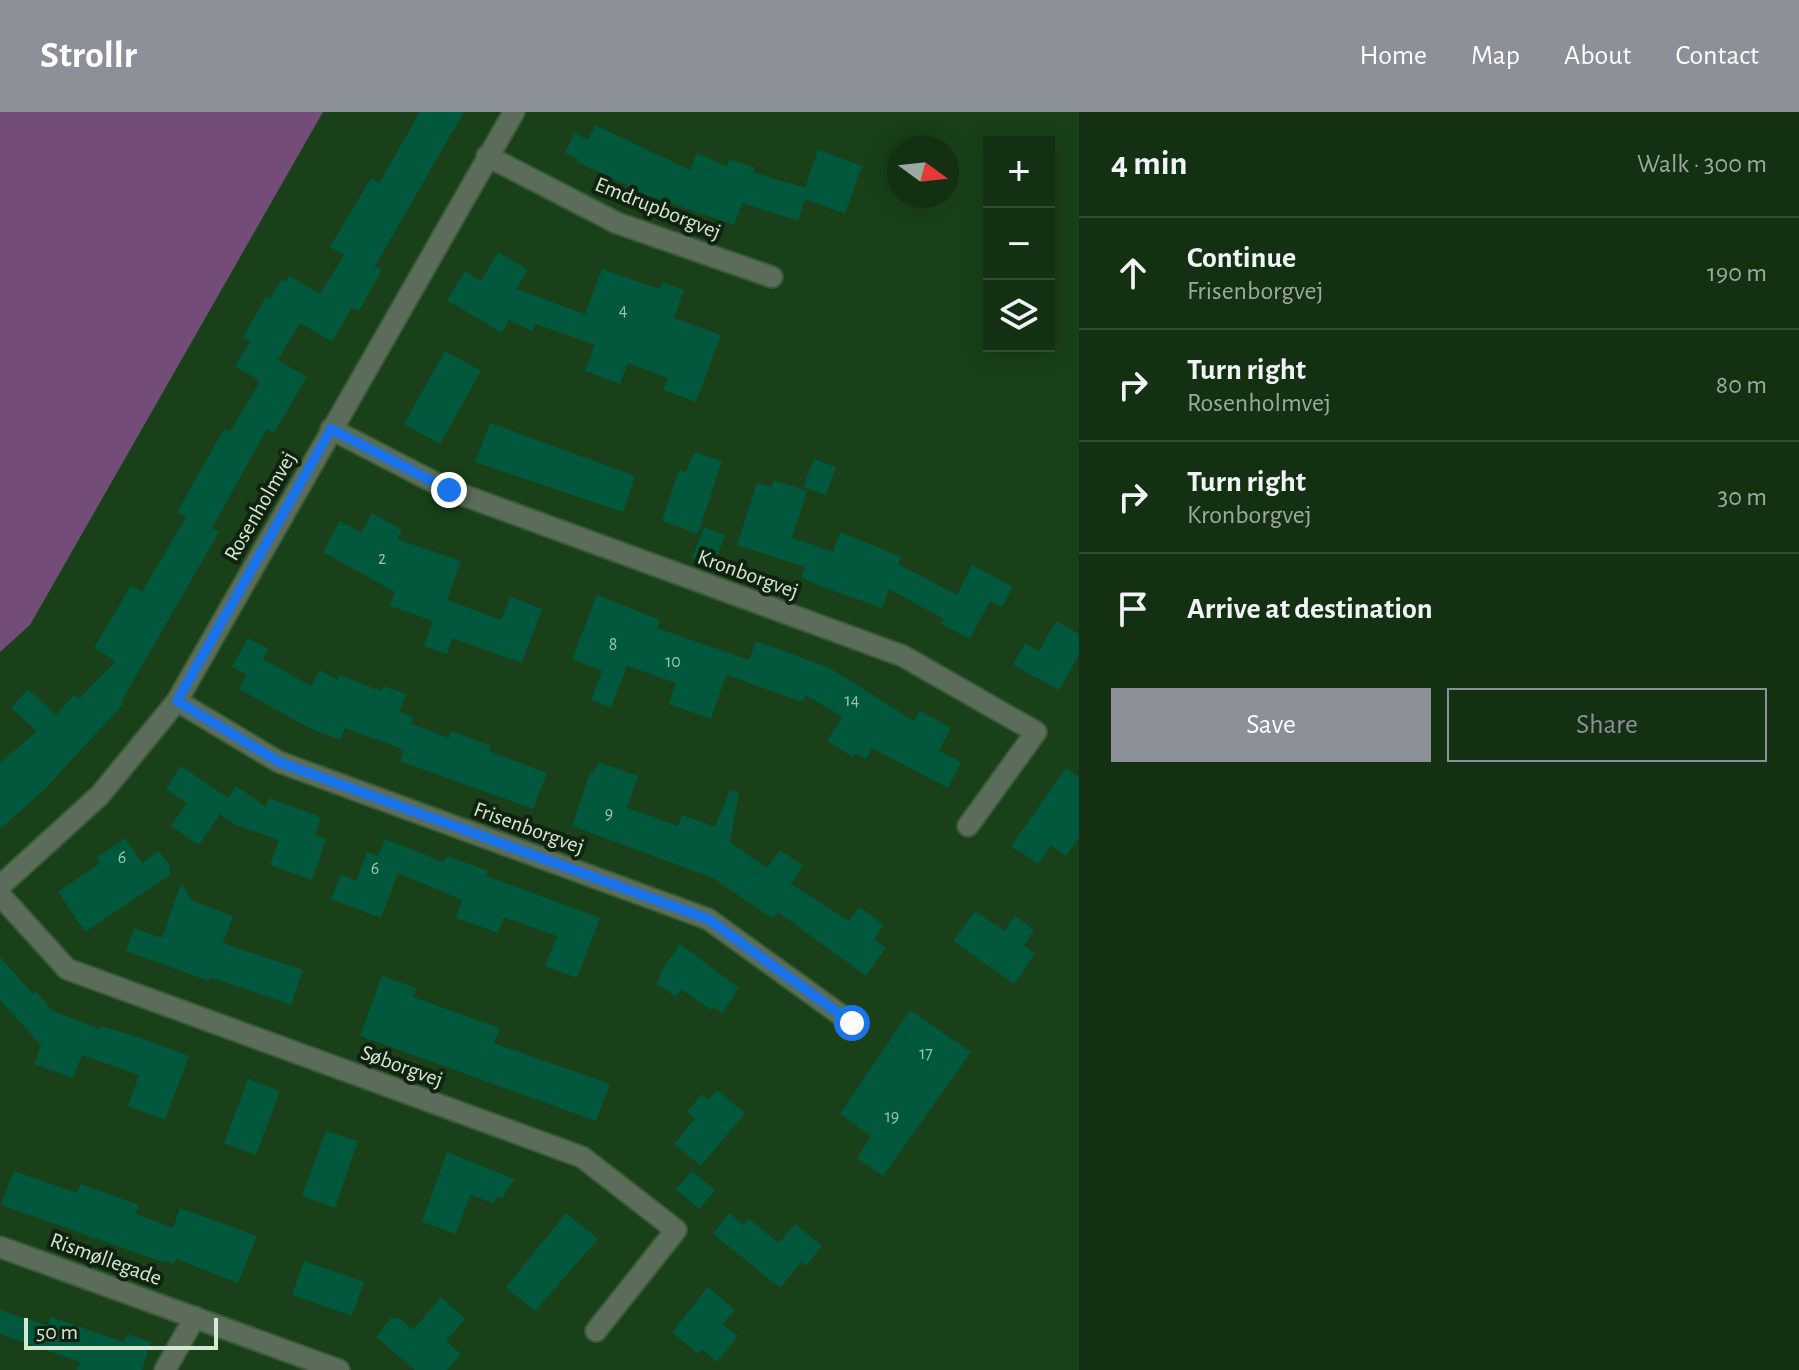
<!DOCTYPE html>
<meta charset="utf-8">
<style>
body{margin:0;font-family:"Alegreya Sans",sans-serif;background:#1c381b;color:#f1f3f6}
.controls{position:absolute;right:24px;top:24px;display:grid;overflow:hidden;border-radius:0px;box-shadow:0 4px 20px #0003}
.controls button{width:72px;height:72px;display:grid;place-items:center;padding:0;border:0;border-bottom:2px solid #324b32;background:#133012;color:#f1f3f6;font:40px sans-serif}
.compass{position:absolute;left:887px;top:24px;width:72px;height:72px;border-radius:50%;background:#133012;box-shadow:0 4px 20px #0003;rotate:105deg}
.scale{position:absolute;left:24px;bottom:20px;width:194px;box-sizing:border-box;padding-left:8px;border:4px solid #d3e9d1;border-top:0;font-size:22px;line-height:28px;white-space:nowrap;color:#d3e9d1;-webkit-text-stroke:6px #121;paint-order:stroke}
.stop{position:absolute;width:24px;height:24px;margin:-18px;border:6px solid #1a73e8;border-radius:50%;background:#fff}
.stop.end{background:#1a73e8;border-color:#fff;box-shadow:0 2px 8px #0008}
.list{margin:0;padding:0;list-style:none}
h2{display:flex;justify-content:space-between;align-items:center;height:104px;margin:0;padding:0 32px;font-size:34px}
h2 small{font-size:26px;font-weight:400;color:#9da99f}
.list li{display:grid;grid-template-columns:52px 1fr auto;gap:24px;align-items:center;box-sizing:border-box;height:112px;padding:0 32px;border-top:2px solid #324b32}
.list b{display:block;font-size:30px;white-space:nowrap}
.list p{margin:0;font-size:26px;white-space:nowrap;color:#9da99f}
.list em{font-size:26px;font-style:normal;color:#9da99f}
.actions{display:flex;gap:16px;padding:24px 32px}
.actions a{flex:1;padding:18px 0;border:2px solid #8c9099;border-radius:0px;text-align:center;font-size:28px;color:#8c9099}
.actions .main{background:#8c9099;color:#fff}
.icon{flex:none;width:44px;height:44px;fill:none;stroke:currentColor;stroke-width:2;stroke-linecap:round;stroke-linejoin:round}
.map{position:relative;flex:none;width:1079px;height:1258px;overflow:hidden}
header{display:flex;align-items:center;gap:48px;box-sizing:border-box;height:112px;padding:0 40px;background:#8c9099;color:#fff}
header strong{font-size:38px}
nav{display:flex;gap:44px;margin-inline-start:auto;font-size:28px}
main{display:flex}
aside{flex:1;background:#133012}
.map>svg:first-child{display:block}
.green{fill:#734c77}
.building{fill:#01583c}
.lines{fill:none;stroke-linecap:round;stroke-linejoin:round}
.minor-casing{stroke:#375b36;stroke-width:24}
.minor{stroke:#5b6d5a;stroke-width:20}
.route{stroke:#1a73e8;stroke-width:10}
.labels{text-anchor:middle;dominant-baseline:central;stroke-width:8;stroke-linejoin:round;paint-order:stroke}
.number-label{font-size:18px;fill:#9ec5ac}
.street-label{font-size:22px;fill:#d3e9d1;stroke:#121}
</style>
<header>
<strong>Strollr</strong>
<nav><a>Home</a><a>Map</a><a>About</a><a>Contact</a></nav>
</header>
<main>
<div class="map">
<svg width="1079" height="1258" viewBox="0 0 1079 1258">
<rect width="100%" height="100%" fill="#194018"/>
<path class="green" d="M 0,0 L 323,0 L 30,513 L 0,540 Z"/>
<path class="building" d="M 420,0 L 464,0 L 375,154 L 382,158 L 359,199 L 352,195 L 332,230 L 300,211 L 278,248 L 307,265 L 274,321 L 267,317 L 212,416 L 219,420 L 121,590 L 123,592 L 45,677 L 0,717 L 0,651 L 37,619 L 11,596 L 28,577 L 56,603 L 74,583 L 79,587 L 116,549 L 94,536 L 131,473 L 142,480 L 186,405 L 177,400 L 224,317 L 230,320 L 260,269 L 235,254 L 250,230 L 243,225 L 266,185 L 270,187 L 281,168 L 285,170 L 289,164 L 320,182 L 344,143 L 330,135 L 371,66 L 379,71 Z
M 595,13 L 690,58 L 697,41 L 727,55 L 729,47 L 755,56 L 753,60 L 805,76 L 818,38 L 862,54 L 845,102 L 805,87 L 798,109 L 742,91 L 734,113 L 647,83 L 577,50 L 578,47 L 565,41 L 574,21 L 588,28 Z
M 498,140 L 528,158 L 516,177 L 585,202 L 602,157 L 659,177 L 662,170 L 684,178 L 674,206 L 721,223 L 696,290 L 663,278 L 668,266 L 628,251 L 620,272 L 585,259 L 595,233 L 536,212 L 532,219 L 509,208 L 502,221 L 447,188 L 465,159 L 481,169 Z
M 445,239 L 481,259 L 440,332 L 404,312 Z
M 490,311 L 635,364 L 623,400 L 475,350 Z
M 694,340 L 722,349 L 698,422 L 662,409 L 679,358 L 686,360 Z
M 814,347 L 836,355 L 826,383 L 803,375 Z
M 774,368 L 807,379 L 792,426 L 833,440 L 840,420 L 901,445 L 898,452 L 957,483 L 972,453 L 1013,475 L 1002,495 L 990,489 L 970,527 L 941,512 L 944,507 L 889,477 L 882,496 L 820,474 L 801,465 L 805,455 L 737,433 L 757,371 L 771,375 Z
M 372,401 L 402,418 L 397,427 L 461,449 L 447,488 L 501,508 L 510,485 L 542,497 L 522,551 L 452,526 L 447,542 L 424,534 L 433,509 L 390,494 L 395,480 L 323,440 L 340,409 L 361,421 Z
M 704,415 L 725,423 L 714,453 L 692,446 Z
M 597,483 L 660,508 L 657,516 L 749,548 L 756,529 L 828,555 L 914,609 L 920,599 L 951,616 L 939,639 L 961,650 L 948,676 L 872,636 L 866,647 L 856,641 L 853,645 L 827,629 L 842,605 L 806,583 L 802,590 L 726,563 L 711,607 L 669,592 L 676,571 L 627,554 L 611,596 L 591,588 L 602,559 L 572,547 Z
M 1056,509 L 1079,522 L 1079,542 L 1059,578 L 1013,553 L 1025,531 L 1039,539 Z
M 248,526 L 268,537 L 263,547 L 311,574 L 320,558 L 337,568 L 339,563 L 381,579 L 383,574 L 406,582 L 400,600 L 413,605 L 411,612 L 449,626 L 451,619 L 491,634 L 489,639 L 547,661 L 533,697 L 400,649 L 404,638 L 345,616 L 340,628 L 311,617 L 239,577 L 247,563 L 232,555 Z
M 598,650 L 638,664 L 627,696 L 678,714 L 682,703 L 715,715 L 730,678 L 739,681 L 730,730 L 767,756 L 780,738 L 803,754 L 791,772 L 849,809 L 859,795 L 884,813 L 874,827 L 886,836 L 866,864 L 778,800 L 773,807 L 713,766 L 572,714 L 590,660 L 594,661 Z
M 181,654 L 228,686 L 236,674 L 266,695 L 269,686 L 321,705 L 315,723 L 326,727 L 312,768 L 270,753 L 279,728 L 236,713 L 220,702 L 199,733 L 171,714 L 187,691 L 166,677 Z
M 1066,656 L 1079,665 L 1079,726 L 1066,744 L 1051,733 L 1038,752 L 1011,734 Z
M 125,726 L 142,751 L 159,739 L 170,754 L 170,763 L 85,820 L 58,780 L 100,751 L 96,746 Z
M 385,727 L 444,750 L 447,744 L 488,759 L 486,764 L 600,806 L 577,866 L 545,854 L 557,824 L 504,805 L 498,821 L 456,806 L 462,788 L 398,761 L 381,806 L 331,787 L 341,763 L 356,769 L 367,740 L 378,744 Z
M 181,772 L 193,789 L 233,804 L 223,831 L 303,858 L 291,893 L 210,865 L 209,869 L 126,839 L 134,816 L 162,826 Z
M 975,799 L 1004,819 L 1015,804 L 1034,818 L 1024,834 L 1035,842 L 1014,872 L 953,829 Z
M 680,832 L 739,876 L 722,901 L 713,895 L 711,898 L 682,877 L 676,885 L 656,871 L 661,864 L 659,862 Z
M 0,845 L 33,882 L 36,880 L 53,899 L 100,917 L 101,914 L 135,924 L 189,944 L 165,1008 L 128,994 L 139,963 L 82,943 L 73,966 L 34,952 L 41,933 L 0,888 Z
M 382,864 L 416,876 L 413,885 L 500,916 L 494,931 L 610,972 L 596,1009 L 360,924 Z
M 910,898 L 971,940 L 883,1064 L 857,1046 L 871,1024 L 840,1002 Z
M 248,967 L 280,979 L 256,1043 L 224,1031 Z
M 717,978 L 745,1001 L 701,1054 L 674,1032 L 695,1006 L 687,1000 L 702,982 L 709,988 Z
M 326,1019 L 358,1029 L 335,1096 L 302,1084 Z
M 447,1040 L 515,1067 L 502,1086 L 497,1085 L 494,1091 L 470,1083 L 456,1122 L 422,1110 Z
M 14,1059 L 77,1081 L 81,1072 L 139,1093 L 136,1102 L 173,1116 L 180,1096 L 257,1124 L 238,1171 L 176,1147 L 174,1152 L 165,1149 L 165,1151 L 1,1093 Z
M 692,1059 L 715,1078 L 699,1097 L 676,1077 Z
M 566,1101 L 598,1127 L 535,1199 L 506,1175 Z
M 729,1101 L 743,1113 L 749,1107 L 779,1131 L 795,1112 L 822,1134 L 806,1154 L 801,1150 L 780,1176 L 713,1122 Z
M 304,1149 L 364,1170 L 352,1204 L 292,1183 Z
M 708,1175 L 735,1198 L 723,1212 L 738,1224 L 717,1250 L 702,1237 L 698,1242 L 672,1220 Z
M 441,1185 L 465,1207 L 446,1229 L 461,1242 L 447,1258 L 415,1258 L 376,1225 L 391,1206 L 399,1206 L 413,1218 Z
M 0,1198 L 48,1214 L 51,1205 L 124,1230 L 127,1222 L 151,1230 L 142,1258 L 77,1258 L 80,1250 L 0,1222 Z"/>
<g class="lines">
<defs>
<path id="minor" d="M 487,44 L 617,111 L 772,165
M 331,317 L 449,378 L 903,544 L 1036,620 L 968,714
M 177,589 L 279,650 L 708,807 L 852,911
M 0,774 L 100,683 L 177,589 L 514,0
M 0,783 L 67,857 L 582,1045 L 676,1118 L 596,1219
M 0,1135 L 339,1258
M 165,1258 L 195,1205"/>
</defs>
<use href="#minor" class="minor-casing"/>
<use href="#minor" class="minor"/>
</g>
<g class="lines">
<path class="route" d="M 449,378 L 331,317 L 177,589 L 279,650 L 708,807 L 852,911"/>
</g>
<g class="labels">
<g class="number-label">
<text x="623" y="199">4</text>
<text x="382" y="447">2</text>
<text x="613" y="533">8</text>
<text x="673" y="550">10</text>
<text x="852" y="589">14</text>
<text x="609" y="702">9</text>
<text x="122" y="746">6</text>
<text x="375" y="757">6</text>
<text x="926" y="942">17</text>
<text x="892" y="1005">19</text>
</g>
<g class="street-label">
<text transform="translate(658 96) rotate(22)">Emdrupborgvej</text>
<text transform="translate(260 394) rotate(-60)">Rosenholmvej</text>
<text transform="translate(748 462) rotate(20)">Kronborgvej</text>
<text transform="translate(529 716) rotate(20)">Frisenborgvej</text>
<text transform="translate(402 954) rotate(20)">Søborgvej</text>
<text transform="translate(106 1147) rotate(20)">Rismøllegade</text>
</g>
</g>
</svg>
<div class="controls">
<button>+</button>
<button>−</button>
<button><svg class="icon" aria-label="layers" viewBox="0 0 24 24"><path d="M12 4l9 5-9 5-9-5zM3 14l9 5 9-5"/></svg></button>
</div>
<svg class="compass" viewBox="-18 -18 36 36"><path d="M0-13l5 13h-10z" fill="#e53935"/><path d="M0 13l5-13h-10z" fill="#9da99f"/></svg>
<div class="scale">50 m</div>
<div class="stop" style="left:852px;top:911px"></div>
<div class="stop end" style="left:449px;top:378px"></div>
</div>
<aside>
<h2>4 min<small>Walk · 300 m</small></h2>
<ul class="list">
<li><svg class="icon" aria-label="ahead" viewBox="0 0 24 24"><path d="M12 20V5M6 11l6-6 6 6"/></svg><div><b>Continue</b><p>Frisenborgvej</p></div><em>190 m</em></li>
<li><svg class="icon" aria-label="right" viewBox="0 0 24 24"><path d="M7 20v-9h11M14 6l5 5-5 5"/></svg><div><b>Turn right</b><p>Rosenholmvej</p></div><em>80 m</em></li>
<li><svg class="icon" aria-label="right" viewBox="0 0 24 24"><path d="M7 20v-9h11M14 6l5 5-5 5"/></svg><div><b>Turn right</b><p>Kronborgvej</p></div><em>30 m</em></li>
<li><svg class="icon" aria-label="arrive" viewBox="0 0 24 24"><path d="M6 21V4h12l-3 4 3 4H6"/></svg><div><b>Arrive at destination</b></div></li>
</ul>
<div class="actions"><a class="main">Save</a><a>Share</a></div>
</aside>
</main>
